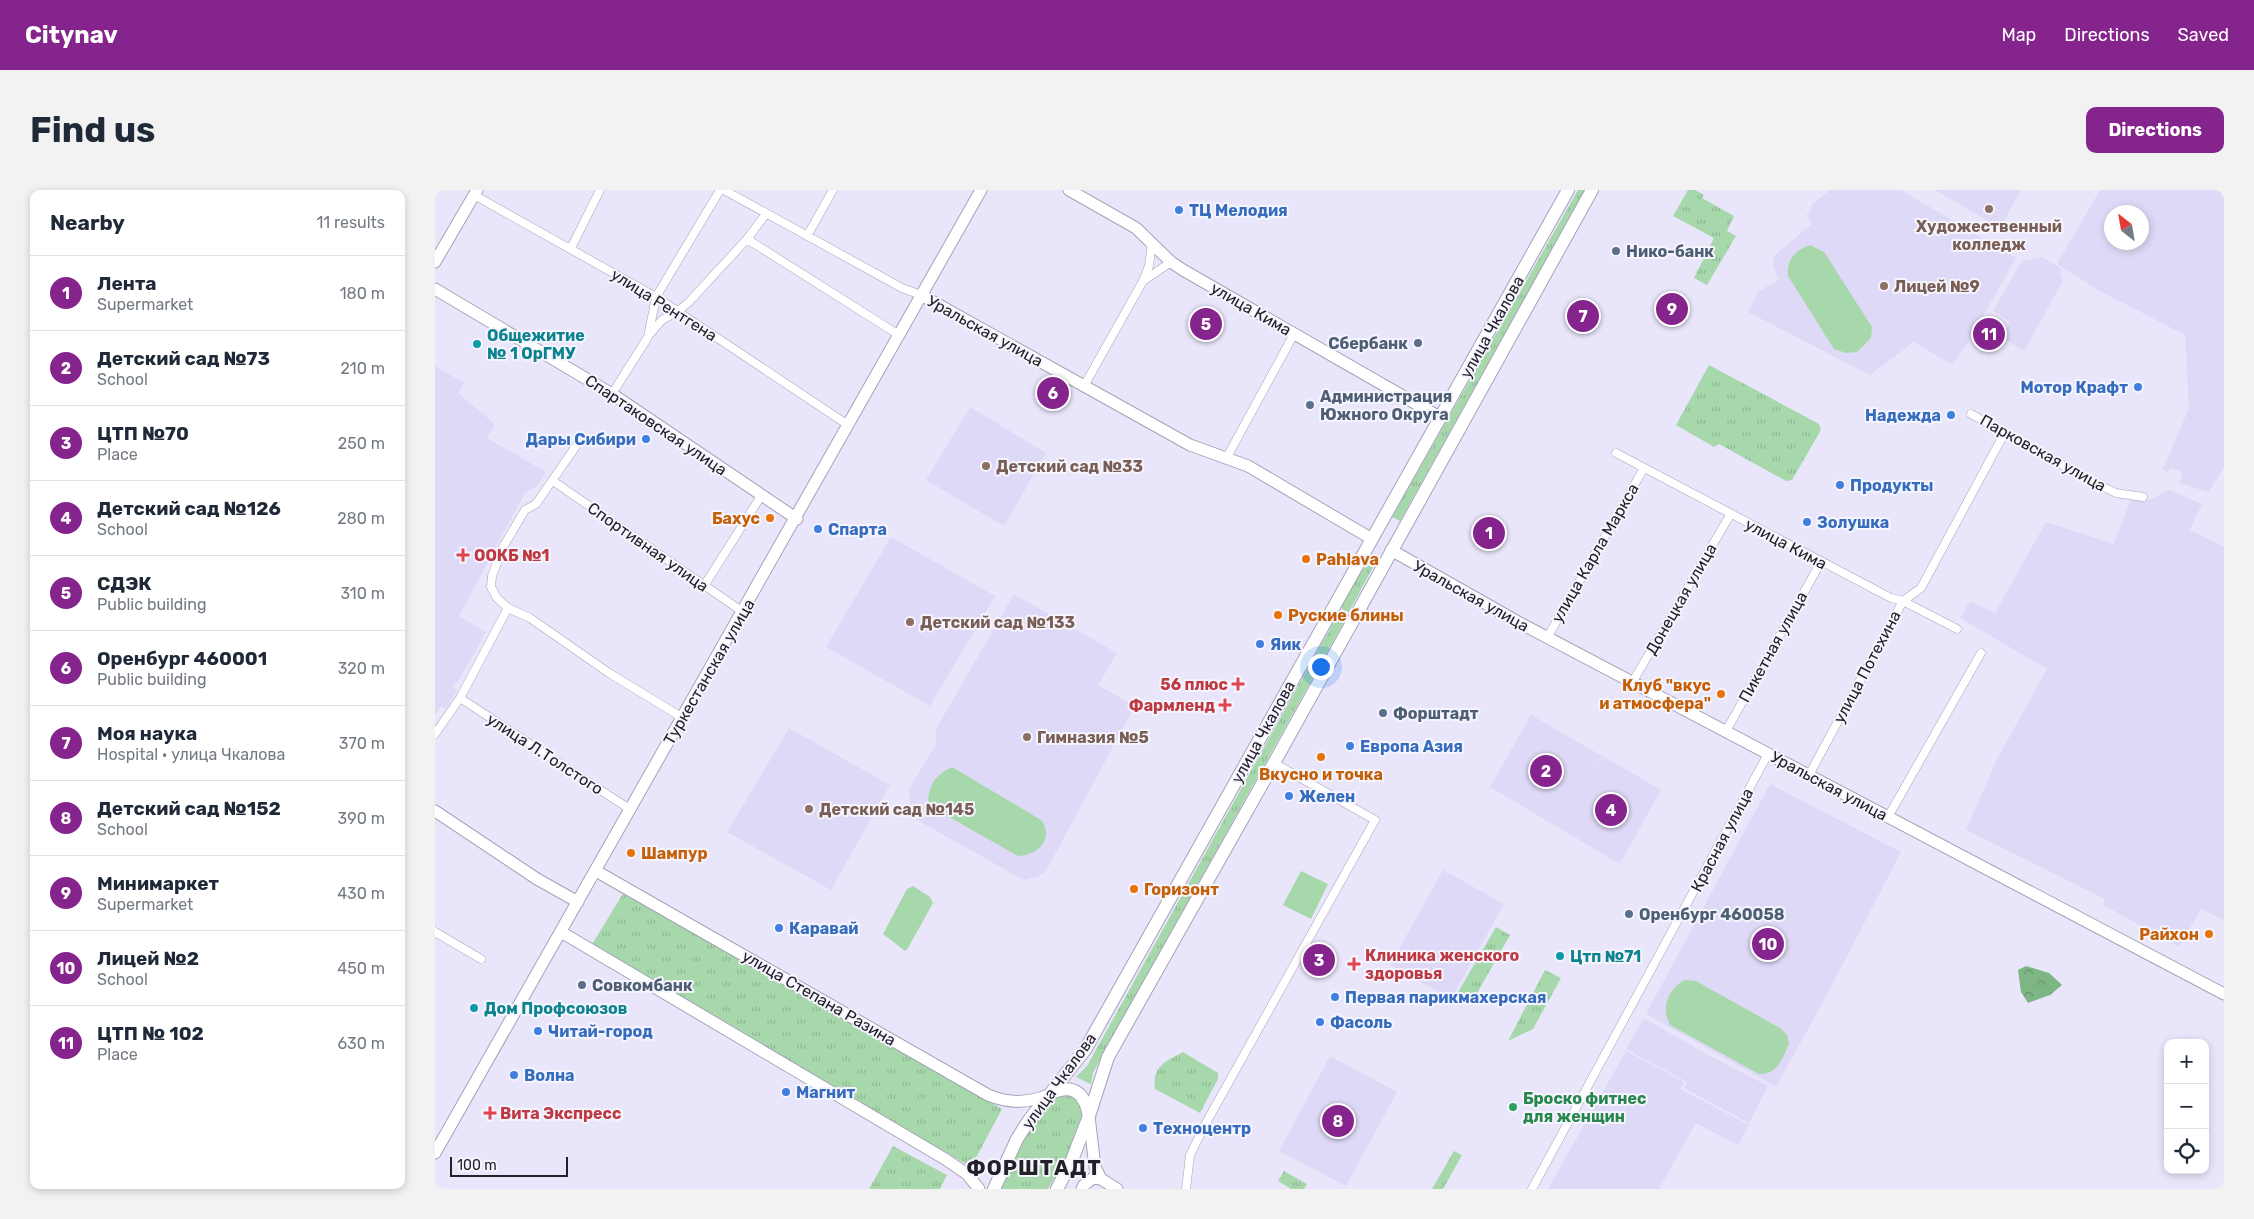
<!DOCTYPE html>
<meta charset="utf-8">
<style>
body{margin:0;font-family:Rubik,sans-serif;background:#f2f2f3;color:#1f2937}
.controls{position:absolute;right:15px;bottom:15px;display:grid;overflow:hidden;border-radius:10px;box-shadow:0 2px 8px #0003}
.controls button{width:45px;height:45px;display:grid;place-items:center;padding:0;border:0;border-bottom:1px solid #e0e1e3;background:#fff;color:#1f2937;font:25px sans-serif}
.compass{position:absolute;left:1669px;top:15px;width:45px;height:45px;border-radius:50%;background:#fff;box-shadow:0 2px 8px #0003;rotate:329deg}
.scale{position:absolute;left:15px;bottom:12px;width:118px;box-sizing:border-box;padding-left:5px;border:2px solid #222128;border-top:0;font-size:14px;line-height:18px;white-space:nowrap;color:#222128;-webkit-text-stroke:4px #f6f5fe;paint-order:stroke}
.you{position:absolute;left:885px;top:476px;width:18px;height:18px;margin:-12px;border:4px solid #fff;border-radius:50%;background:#1a73e8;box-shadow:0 0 0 8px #1a73e833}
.badge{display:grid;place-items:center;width:32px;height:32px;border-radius:50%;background:#86248d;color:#fff;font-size:16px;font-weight:700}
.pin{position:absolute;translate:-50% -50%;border:2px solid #fff;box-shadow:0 1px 5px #0006}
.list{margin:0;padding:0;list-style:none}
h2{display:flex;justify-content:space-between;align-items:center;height:65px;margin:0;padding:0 20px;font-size:21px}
h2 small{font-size:16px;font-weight:400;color:#747a83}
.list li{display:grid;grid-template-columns:32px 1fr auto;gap:15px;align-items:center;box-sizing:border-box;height:75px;padding:0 20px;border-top:1px solid #e0e1e3}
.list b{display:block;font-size:19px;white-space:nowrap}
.list p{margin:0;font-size:16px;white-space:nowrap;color:#747a83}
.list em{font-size:16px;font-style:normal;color:#747a83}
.icon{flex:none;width:28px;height:28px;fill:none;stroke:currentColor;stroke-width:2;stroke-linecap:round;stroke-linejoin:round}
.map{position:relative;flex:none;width:1789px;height:999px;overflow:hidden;border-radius:10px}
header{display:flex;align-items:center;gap:30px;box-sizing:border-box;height:70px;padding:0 25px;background:#86248d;color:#fff}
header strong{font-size:24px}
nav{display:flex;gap:28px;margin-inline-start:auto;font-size:18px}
.intro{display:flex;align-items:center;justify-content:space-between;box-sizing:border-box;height:120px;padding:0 30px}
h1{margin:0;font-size:35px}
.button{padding:12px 22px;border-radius:10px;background:#86248d;color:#fff;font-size:18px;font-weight:700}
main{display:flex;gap:30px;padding:0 30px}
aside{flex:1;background:#fff;border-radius:10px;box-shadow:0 2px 8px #0003}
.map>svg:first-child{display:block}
.built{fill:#ddd9f6;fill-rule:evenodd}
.grass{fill:url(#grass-tufts)}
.forest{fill:url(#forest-crowns)}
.pitch{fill:#a6d8ab}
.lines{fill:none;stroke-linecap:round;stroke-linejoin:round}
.street-casing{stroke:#a5a3b7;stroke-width:9}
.secondary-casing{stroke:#a5a3b7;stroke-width:13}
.primary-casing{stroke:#a5a3b7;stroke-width:14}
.street{stroke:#fff;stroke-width:8}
.secondary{stroke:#fff;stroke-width:11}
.primary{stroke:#fff;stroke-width:12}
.education-dot{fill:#8d6e63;stroke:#f6f5fe;stroke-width:2}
.shop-dot{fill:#3f7fe0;stroke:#f6f5fe;stroke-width:2}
.service-dot{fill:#5c6f8a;stroke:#f6f5fe;stroke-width:2}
.culture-dot{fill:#0f9aa8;stroke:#f6f5fe;stroke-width:2}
.food-dot{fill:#e8710a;stroke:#f6f5fe;stroke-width:2}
.health-dot{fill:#e0444e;stroke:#f6f5fe;stroke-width:2}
.leisure-dot{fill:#2e9e5b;stroke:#f6f5fe;stroke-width:2}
.labels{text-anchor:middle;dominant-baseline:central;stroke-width:4;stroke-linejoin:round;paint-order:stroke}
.shop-label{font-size:16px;font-weight:bold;fill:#366cbe;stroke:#f6f5fe;text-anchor:start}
.education-label{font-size:16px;font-weight:bold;fill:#785e54;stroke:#f6f5fe;text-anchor:start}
.service-label{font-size:16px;font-weight:bold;fill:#4e5e75;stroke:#f6f5fe;text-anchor:start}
.street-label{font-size:16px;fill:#222128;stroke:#f6f5fe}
.culture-label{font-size:16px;font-weight:bold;fill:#0d838f;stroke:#f6f5fe;text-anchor:start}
.food-label{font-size:16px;font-weight:bold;fill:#c56008;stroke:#f6f5fe;text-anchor:start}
.health-label{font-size:16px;font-weight:bold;fill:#be3a42;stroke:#f6f5fe;text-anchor:start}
.leisure-label{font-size:16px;font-weight:bold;fill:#27864d;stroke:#f6f5fe;text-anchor:start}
.district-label{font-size:21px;font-weight:bold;letter-spacing:1px;fill:#222128;stroke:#f6f5fe}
</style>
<header>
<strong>Citynav</strong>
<nav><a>Map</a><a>Directions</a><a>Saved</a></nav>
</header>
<div class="intro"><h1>Find us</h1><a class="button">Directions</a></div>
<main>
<aside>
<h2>Nearby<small>11 results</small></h2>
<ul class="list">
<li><span class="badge">1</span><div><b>Лента</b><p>Supermarket</p></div><em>180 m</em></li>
<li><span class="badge">2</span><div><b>Детский сад №73</b><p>School</p></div><em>210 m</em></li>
<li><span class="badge">3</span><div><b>ЦТП №70</b><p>Place</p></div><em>250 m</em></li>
<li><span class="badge">4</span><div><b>Детский сад №126</b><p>School</p></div><em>280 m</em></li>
<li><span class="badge">5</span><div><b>СДЭК</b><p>Public building</p></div><em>310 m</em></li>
<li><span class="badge">6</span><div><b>Оренбург 460001</b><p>Public building</p></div><em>320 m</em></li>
<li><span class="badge">7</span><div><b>Моя наука</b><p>Hospital · улица Чкалова</p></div><em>370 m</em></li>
<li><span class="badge">8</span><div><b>Детский сад №152</b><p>School</p></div><em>390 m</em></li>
<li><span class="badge">9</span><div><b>Минимаркет</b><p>Supermarket</p></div><em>430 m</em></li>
<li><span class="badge">10</span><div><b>Лицей №2</b><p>School</p></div><em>450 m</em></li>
<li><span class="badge">11</span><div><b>ЦТП № 102</b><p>Place</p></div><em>630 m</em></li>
</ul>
</aside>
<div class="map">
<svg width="1789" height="999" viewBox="0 0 1789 999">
<defs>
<pattern id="grass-tufts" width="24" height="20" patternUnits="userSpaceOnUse" patternTransform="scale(1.25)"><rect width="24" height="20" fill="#a6d8ab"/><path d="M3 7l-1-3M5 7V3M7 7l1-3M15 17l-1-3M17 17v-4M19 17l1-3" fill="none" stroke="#8fb993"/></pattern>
<pattern id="forest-crowns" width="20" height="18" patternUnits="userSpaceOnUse" patternTransform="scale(1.25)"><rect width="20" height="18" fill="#7eb584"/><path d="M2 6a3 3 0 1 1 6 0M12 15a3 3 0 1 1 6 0" fill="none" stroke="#67936c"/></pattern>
</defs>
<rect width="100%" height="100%" fill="#e9e6fc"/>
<path class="built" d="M 1396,0 L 1466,0 L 1581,68 L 1532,154 L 1517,175 L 1479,152 L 1435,185 L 1313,122 L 1323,102 L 1343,90 L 1338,74 L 1340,65 L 1377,34 L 1371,25 L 1375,23 L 1377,14 Z
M 1500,0 L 1586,0 L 1565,38 Z
M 1665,0 L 1789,0 L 1789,278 L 1773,302 L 1745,293 L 1747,282 L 1735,278 L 1733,283 L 1728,279 L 1754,218 L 1750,145 L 1663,100 L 1622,74 ZM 1676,22 L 1706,22 L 1706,52 L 1676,52 Z
M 1607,67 L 1627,79 L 1625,85 L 1628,91 L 1589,161 L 1567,148 L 1575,132 L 1558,121 L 1587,71 Z
M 0,176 L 29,193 L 23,203 L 60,234 L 52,248 L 111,282 L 102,296 L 90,303 L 24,426 L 51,442 L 24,490 L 17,497 L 22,500 L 11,519 L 6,516 L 0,525 Z
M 535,217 L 611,263 L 569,336 L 491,290 Z
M 1734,300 L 1767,314 L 1755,340 L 1789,357 L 1789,463 L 1786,463 L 1789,464 L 1789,730 L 1766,719 L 1744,757 L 1670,716 L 1668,715 L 1670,709 L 1531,640 L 1561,571 L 1612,479 L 1525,428 L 1535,411 L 1560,423 L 1611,332 L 1679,354 L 1696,309 L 1714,310 Z
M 456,347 L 560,406 L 495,516 L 391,457 Z
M 579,404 L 682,463 L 663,495 L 700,516 L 611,681 L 603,687 L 589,690 L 482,630 L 475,614 L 474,599 L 501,554 L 501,539 Z
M 1096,525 L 1167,566 L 1158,583 L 1168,566 L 1226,600 L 1185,674 L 1055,597 Z
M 354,538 L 455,595 L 396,700 L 292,642 Z
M 1335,594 L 1466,662 L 1395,799 L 1341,897 L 1211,824 Z
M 1008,680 L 1069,714 L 1016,809 L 955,775 Z
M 1209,828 L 1268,862 L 1333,896 L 1314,933 L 1249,898 L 1252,892 L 1191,859 Z
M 1191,861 L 1249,892 L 1245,899 L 1314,935 L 1303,955 L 1261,933 L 1224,999 L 1113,999 Z
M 895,866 L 962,902 L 911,996 L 844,961 Z"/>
<path class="grass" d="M 1143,0 L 1150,0 L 965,331 L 957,327 Z
M 1253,0 L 1260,0 L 1269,5 L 1267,8 L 1299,26 L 1292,41 L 1301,46 L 1272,95 L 1259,88 L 1279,48 L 1238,26 Z
M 1274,175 L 1384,234 L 1386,240 L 1357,290 L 1351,291 L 1284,254 L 1279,257 L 1241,235 Z
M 934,375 L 938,377 L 914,422 L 909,421 L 906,417 L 925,381 Z
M 901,428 L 909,432 L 669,862 L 658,883 L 656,894 L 641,887 L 652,876 Z
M 189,702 L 567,919 L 536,977 L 156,756 Z
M 1061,737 L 1075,745 L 1037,812 L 1022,804 Z
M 1110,780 L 1126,788 L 1098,839 L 1073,851 Z
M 748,862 L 783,883 L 783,889 L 765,923 L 720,899 C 717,876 730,872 748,862 Z
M 633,905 C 641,909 646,914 648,923 C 649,936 621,986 613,999 L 563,999 C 577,972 600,907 633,905 Z
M 458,956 L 512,985 L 505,999 L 434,999 Z
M 1019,961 L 1027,965 L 1008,999 L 997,999 Z
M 849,981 L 872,994 L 869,999 L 856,999 L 843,991 Z"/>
<path class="forest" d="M 1591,776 L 1614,783 L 1627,795 L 1615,805 L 1593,813 L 1586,802 L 1583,780 Z"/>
<path class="pitch" d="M 1375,55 L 1389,62 L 1437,137 L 1436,148 L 1422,162 L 1411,163 L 1399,159 L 1353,86 C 1352,69 1359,61 1375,55 Z
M 517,577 L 606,630 C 620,649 602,666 583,666 L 500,619 L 493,611 C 495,593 501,585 517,577 Z
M 866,681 L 893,694 L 876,729 L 848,715 Z
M 478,696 L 495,707 L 498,713 L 473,758 L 470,761 L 448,744 L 472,699 Z
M 1250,790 L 1261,791 L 1345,838 L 1352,845 L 1354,854 C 1347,869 1343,884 1324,884 L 1235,835 C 1226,819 1232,799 1250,790 Z"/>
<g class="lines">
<defs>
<path id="street" d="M 289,0 L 467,98 L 486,105
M 39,5 L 221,107 L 413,235
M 372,46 L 398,0
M 312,49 L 464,145
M 136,58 L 165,0
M 708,91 L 736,72
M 214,145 L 227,130 L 243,121 L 254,112 L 312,49 L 331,24
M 649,196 L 708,91 L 714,76 L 717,53
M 177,204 L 213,147 L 221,107 L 285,0
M 1536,224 L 1654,290 L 1681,303 L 1708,307
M 1181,263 L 1456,408 L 1468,411 L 1522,439
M 792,267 L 859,144
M 118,291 L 308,422
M 269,396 L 326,306
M 73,418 L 95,428 L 174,483 L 248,528
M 1112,448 L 1209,278
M 1197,493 L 1295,325
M 25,508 L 196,620
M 1291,541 L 1386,372
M 0,544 L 25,508 L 73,418 L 62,408 L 56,397 L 57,386 L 68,357 L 90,320 L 101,314 L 141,256
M 1374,585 L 1468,411 L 1486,398 L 1569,244
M 1453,627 L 1546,463
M 0,742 L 46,769
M 751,999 L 755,965 L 771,933 L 940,630 L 839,573
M 1097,999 L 1333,564"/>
<path id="secondary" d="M 634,0 L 701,38 L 736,72 L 748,80 L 1006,228
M 0,72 L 42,0
M 0,99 L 177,204 L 362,329
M 486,105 L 755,255 L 813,276 L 937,349
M 956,360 L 1083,432 L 1789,804
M 0,621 L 102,689 L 143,712
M 161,681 L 553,905 C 575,914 592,913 614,905
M 126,742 L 510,969 L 532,984 L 544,999
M 654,926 L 660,977 L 666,989 L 682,999
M 0,963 L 546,0
M 647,999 L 649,995 L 658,988 L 666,989"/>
<path id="primary" d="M 617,903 C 639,893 650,904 654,926
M 559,999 L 582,949 L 594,930 L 650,860 L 1133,0
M 622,999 L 637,970 L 654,926 L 673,867 L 839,573 L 1157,0"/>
</defs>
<use href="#street" class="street-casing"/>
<use href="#secondary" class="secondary-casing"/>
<use href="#primary" class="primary-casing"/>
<use href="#street" class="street"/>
<use href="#secondary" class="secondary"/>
<use href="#primary" class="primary"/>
</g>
<g class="education-dot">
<circle cx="1554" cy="19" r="5"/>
<circle cx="1449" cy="96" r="5"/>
<circle cx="551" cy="276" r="5"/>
<circle cx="475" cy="432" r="5"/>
<circle cx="592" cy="547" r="5"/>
<circle cx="374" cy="619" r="5"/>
</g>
<g class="shop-dot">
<circle cx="744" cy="20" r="5"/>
<circle cx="1703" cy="197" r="5"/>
<circle cx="1516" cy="225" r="5"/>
<circle cx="211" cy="249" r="5"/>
<circle cx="1405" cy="295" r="5"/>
<circle cx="1372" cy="332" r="5"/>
<circle cx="383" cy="339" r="5"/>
<circle cx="825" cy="454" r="5"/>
<circle cx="915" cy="556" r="5"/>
<circle cx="854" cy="606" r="5"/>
<circle cx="344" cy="738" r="5"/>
<circle cx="900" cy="807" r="5"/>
<circle cx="885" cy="832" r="5"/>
<circle cx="103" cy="841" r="5"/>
<circle cx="79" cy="885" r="5"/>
<circle cx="351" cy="902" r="5"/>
<circle cx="708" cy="938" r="5"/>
</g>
<g class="service-dot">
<circle cx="1181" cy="61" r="5"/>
<circle cx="983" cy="153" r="5"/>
<circle cx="875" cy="215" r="5"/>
<circle cx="948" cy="523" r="5"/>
<circle cx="1194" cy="724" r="5"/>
<circle cx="147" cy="795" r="5"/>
</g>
<g class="culture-dot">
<circle cx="42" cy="154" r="5"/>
<circle cx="1125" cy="766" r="5"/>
<circle cx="39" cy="818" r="5"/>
</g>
<g class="food-dot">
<circle cx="335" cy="328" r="5"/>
<circle cx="871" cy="369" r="5"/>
<circle cx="843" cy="425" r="5"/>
<circle cx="1286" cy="504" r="5"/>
<circle cx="886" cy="567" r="5"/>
<circle cx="196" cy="663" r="5"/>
<circle cx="699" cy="699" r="5"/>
<circle cx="1774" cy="744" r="5"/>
</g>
<g class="health-dot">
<path d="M25.5 357.5h5v5h5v5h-5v5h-5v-5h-5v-5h5z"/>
<path d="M800.5 486.5h5v5h5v5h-5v5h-5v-5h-5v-5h5z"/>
<path d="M787.5 507.5h5v5h5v5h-5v5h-5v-5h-5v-5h5z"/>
<path d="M916.5 766.5h5v5h5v5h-5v5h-5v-5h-5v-5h5z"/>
<path d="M52.5 915.5h5v5h5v5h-5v5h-5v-5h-5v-5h5z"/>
</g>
<circle class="leisure-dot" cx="1078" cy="917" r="5"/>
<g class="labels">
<g class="shop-label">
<text x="754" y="20">ТЦ Мелодия</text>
<text x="1693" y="197" text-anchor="end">Мотор Крафт</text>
<text x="1506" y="225" text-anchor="end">Надежда</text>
<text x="201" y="249" text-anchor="end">Дары Сибири</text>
<text x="1415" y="295">Продукты</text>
<text x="1382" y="332">Золушка</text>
<text x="393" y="339">Спарта</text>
<text x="835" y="454">Яик</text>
<text x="925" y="556">Европа Азия</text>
<text x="864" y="606">Желен</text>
<text x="354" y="738">Каравай</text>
<text x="910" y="807">Первая парикмахерская</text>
<text x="895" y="832">Фасоль</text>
<text x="113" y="841">Читай-город</text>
<text x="89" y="885">Волна</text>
<text x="361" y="902">Магнит</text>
<text x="718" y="938">Техноцентр</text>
</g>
<g class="education-label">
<text x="1554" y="36" text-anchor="middle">Художественный<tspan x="1554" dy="18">колледж</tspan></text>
<text x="1459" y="96">Лицей №9</text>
<text x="561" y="276">Детский сад №33</text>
<text x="485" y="432">Детский сад №133</text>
<text x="602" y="547">Гимназия №5</text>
<text x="384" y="619">Детский сад №145</text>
</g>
<g class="service-label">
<text x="1191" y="61">Нико-банк</text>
<text x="973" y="153" text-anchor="end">Сбербанк</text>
<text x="885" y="206">Администрация<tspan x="885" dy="18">Южного Округа</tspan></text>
<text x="958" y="523">Форштадт</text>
<text x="1204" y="724">Оренбург 460058</text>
<text x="157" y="795">Совкомбанк</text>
</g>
<g class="street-label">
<text transform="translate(229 115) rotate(32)">улица Рентгена</text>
<text transform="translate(816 119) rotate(30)">улица Кима</text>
<text transform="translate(1057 137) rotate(-61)">улица Чкалова</text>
<text transform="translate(550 141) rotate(29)">Уральская улица</text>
<text transform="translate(221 235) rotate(34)">Спартаковская улица</text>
<text transform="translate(1608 263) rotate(29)">Парковская улица</text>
<text transform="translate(1351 354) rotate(28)">улица Кима</text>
<text transform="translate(213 357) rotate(35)">Спортивная улица</text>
<text transform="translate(1160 363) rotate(-60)">улица Карла Маркса</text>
<text transform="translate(1036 406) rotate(29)">Уральская улица</text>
<text transform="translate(1246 409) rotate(-60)">Донецкая улица</text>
<text transform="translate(1338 457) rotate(-61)">Пикетная улица</text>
<text transform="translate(1432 477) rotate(-62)">улица Потехина</text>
<text transform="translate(274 482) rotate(-60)">Туркестанская улица</text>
<text transform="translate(828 542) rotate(-61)">улица Чкалова</text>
<text transform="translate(110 564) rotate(33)">улица Л.Толстого</text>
<text transform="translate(1394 596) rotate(28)">Уральская улица</text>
<text transform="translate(1287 650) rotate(-62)">Красная улица</text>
<text transform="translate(384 808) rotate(30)">улица Степана Разина</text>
<text transform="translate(624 891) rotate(-54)">улица Чкалова</text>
</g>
<g class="culture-label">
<text x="52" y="145">Общежитие<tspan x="52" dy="18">№ 1 ОрГМУ</tspan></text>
<text x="1135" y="766">Цтп №71</text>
<text x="49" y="818">Дом Профсоюзов</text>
</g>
<g class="food-label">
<text x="325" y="328" text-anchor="end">Бахус</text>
<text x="881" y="369">Pahlava</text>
<text x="853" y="425">Руские блины</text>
<text x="1276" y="495" text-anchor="end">Клуб "вкус<tspan x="1276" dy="18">и атмосфера"</tspan></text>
<text x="886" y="584" text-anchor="middle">Вкусно и точка</text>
<text x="206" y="663">Шампур</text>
<text x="709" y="699">Горизонт</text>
<text x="1764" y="744" text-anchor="end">Райхон</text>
</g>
<g class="health-label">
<text x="39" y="365">ООКБ №1</text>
<text x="793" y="494" text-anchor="end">56 плюс</text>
<text x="780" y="515" text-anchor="end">Фармленд</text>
<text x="930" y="765">Клиника женского<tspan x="930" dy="18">здоровья</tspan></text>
<text x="65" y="923">Вита Экспресс</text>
</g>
<g class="leisure-label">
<text x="1088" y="908">Броско фитнес<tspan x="1088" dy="18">для женщин</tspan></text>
</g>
<g class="district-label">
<text x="599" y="977">ФОРШТАДТ</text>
</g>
</g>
</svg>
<div class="controls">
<button>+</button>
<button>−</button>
<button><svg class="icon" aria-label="locate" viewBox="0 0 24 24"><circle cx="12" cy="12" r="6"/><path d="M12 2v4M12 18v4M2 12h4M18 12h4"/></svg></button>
</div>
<svg class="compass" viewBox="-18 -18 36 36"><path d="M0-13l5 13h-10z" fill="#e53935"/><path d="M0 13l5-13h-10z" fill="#747a83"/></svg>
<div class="scale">100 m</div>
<div class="you"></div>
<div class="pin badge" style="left:1054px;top:343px">1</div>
<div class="pin badge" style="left:1111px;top:581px">2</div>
<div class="pin badge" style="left:884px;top:770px">3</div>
<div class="pin badge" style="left:1176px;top:620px">4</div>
<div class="pin badge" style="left:771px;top:134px">5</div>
<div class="pin badge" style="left:618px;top:203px">6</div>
<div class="pin badge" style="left:1148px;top:126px">7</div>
<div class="pin badge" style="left:903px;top:931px">8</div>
<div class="pin badge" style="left:1237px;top:119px">9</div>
<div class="pin badge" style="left:1333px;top:754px">10</div>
<div class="pin badge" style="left:1554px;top:144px">11</div>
</div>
</main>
